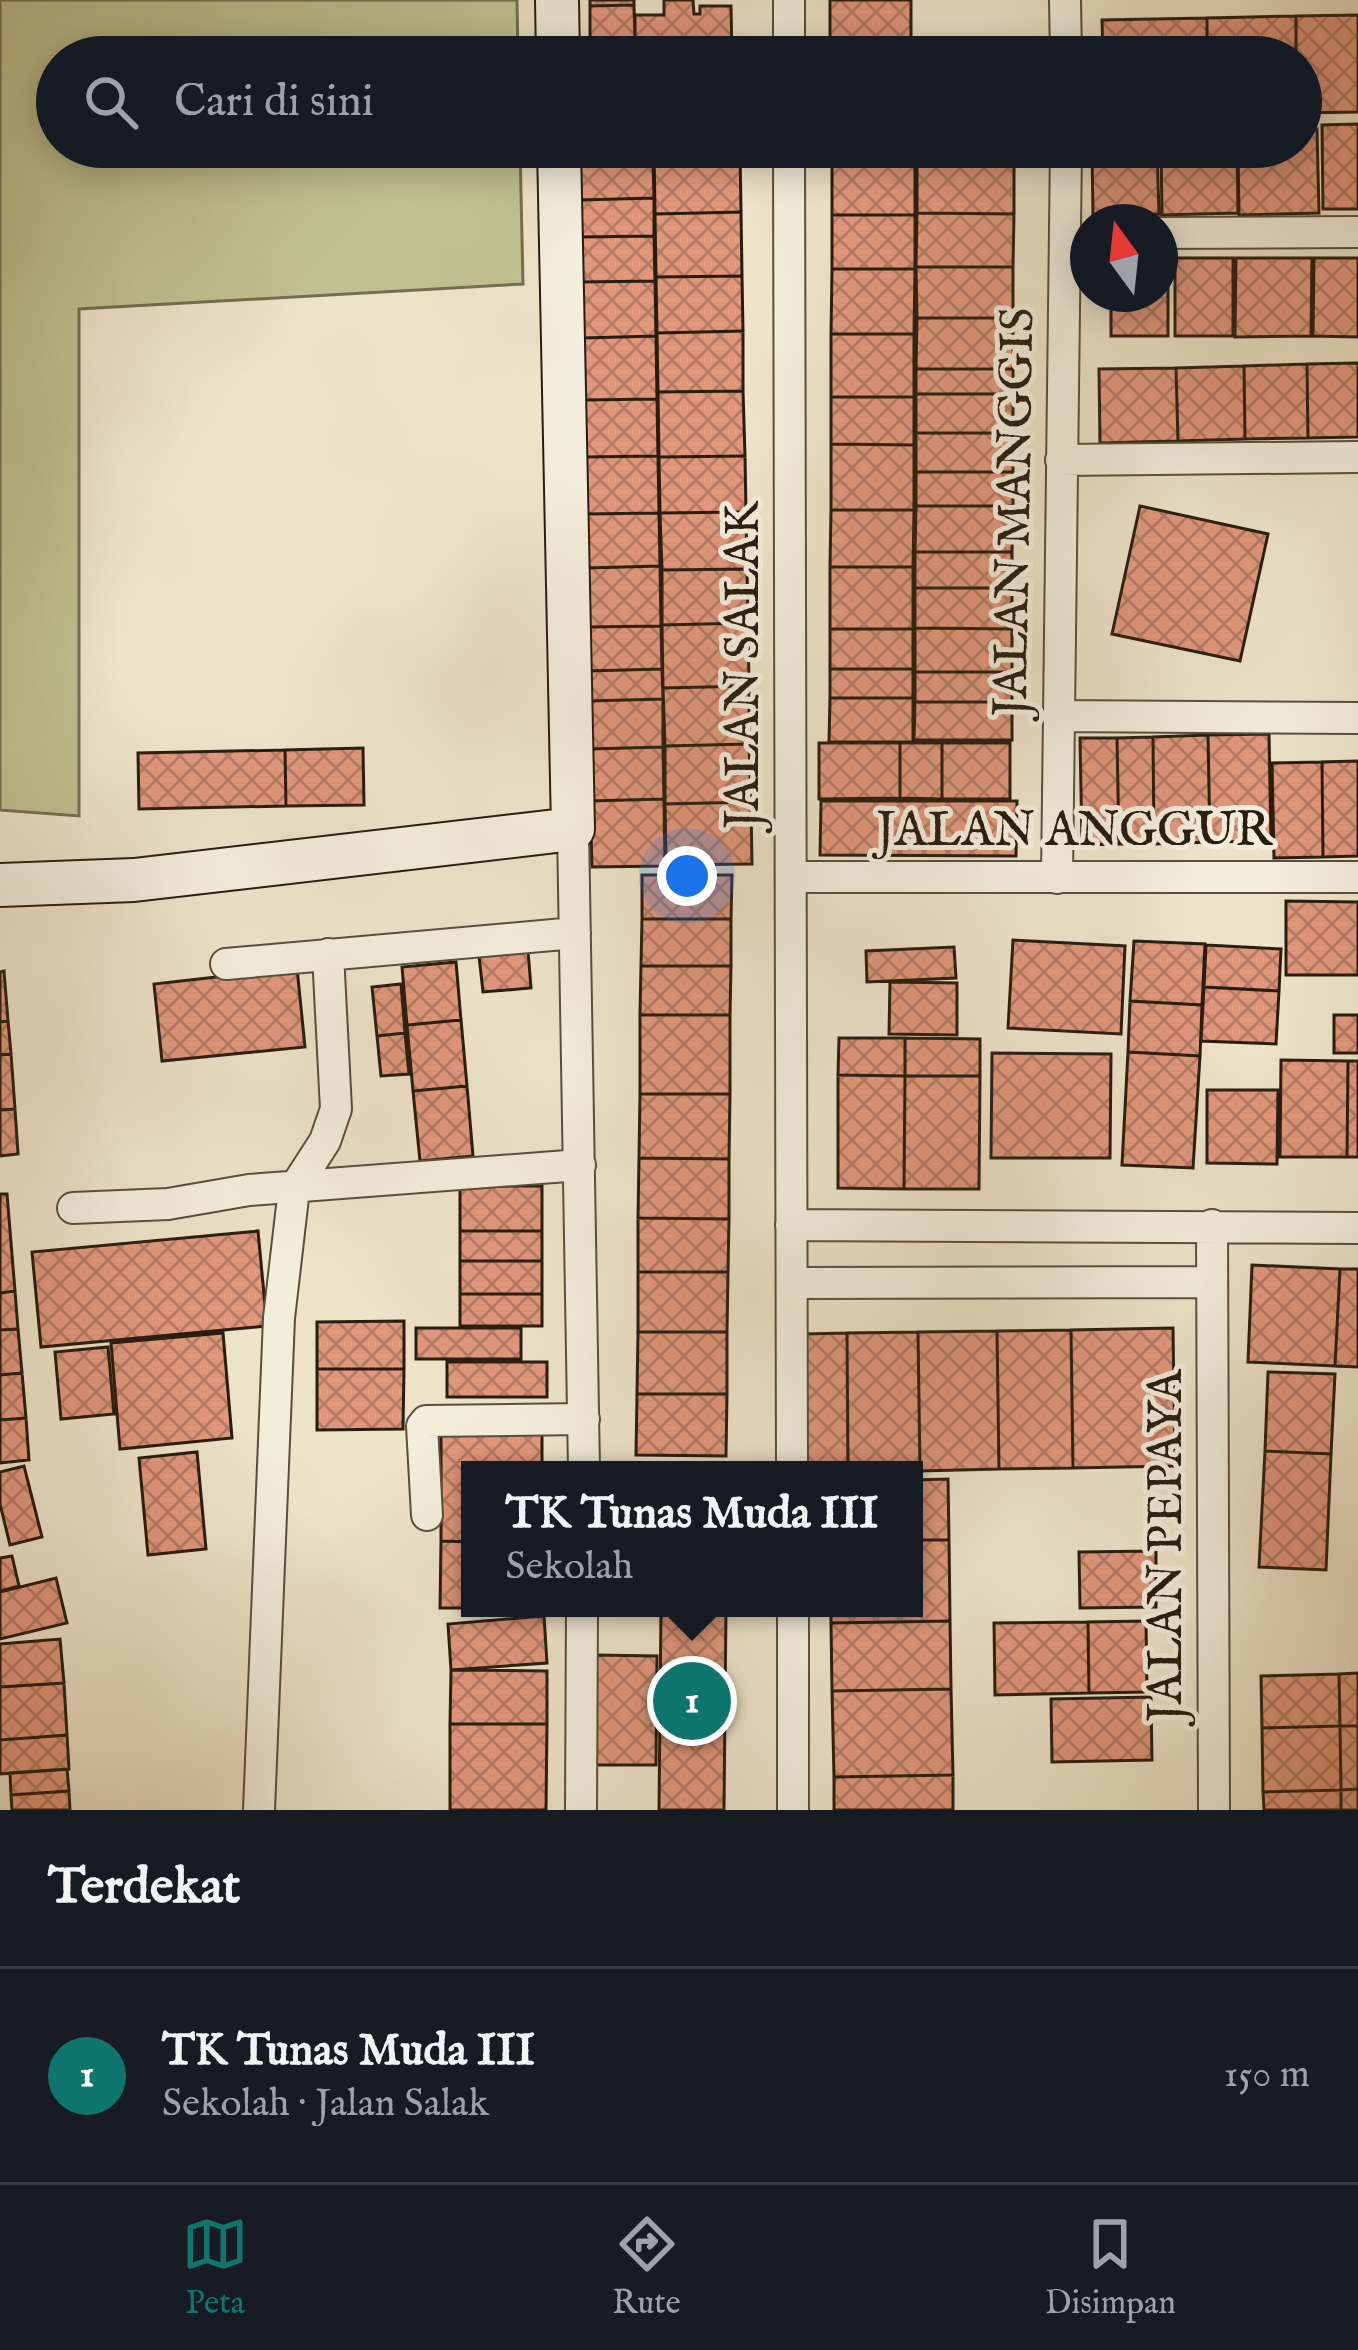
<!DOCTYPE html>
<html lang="id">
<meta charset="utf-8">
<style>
body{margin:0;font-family:"IM FELL English",serif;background:#20242c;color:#f1f3f6}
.compass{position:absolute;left:1070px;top:204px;width:108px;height:108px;border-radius:50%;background:#171b24;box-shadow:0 6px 30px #0003;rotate:345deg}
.you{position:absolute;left:687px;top:876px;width:42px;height:42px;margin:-30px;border:9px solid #fff;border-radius:50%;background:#1a73e8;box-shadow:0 0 0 18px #1a73e833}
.badge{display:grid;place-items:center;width:78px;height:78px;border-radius:50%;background:#0f766e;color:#fff;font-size:39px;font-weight:700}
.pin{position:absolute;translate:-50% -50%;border:6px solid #fff;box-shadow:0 3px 12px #0006}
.popup{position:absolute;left:461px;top:1461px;width:462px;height:156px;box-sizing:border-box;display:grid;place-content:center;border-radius:0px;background:#171b24;filter:drop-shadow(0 3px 9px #0005);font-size:39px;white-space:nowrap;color:#9ea1a6}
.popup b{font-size:45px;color:#f1f3f6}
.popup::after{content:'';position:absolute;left:50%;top:100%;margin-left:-24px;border:24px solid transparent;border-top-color:#171b24}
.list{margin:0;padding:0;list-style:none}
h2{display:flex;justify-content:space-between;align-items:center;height:156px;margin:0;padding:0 48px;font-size:51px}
h2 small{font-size:39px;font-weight:400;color:#9ea1a6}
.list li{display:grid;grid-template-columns:78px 1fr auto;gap:36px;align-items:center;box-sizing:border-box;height:216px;padding:0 48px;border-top:3px solid #363941}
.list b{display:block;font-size:45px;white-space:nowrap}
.list p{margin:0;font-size:39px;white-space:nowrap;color:#9ea1a6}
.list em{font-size:39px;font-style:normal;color:#9ea1a6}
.icon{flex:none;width:66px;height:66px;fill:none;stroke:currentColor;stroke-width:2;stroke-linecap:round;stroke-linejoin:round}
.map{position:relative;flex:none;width:1358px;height:1810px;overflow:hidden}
.search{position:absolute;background:#171b24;box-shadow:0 6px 30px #0003;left:36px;right:36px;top:36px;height:132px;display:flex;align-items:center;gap:30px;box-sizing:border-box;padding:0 42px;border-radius:66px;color:#9ea1a6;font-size:45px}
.sheet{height:372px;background:#171b24}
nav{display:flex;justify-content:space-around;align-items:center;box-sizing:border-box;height:168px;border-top:3px solid #363941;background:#171b24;font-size:33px;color:#9ea1a6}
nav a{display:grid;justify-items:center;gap:6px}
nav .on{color:#0f766e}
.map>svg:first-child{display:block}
.green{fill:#c0c191;stroke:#746f50;stroke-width:3}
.building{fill:url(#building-cross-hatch);stroke:#291d10;stroke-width:3}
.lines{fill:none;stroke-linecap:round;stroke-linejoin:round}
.street-casing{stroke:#5a4e3e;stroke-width:34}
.secondary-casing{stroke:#291d10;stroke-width:46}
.street{stroke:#f3eddc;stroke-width:30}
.secondary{stroke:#f3eddc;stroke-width:42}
.labels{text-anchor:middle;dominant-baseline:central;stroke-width:10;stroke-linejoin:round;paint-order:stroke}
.street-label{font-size:48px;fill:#291d10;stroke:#f3eddc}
</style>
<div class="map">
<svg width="1358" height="1810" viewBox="0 0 1358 1810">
<defs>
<pattern id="building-cross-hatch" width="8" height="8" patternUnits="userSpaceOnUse" patternTransform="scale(3)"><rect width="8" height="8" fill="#e1977c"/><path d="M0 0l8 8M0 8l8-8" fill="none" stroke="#b67b64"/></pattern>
</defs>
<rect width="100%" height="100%" fill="#ede3c9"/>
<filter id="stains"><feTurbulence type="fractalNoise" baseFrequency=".00167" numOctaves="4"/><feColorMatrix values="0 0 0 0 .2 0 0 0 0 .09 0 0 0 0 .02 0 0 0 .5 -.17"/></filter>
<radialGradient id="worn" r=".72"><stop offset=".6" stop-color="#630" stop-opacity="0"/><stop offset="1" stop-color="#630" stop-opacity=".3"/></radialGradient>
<path class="green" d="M 0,0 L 517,0 L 518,57 L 57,57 L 57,147 L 520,147 L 523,284 L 79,309 L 79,816 L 0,810 Z"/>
<path class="building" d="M 590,0 L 634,0 L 634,5 L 590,6 Z
M 664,0 L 693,0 L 694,14 L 700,14 L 700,6 L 731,6 L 732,57 L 635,57 L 635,15 L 664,15 Z
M 830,0 L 911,0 L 911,39 L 830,38 Z
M 634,5 L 635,39 L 590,40 L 590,6 Z
M 1358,15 L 1358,112 L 1301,113 L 1301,57 L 1296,57 L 1296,16 Z
M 1296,16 L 1296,57 L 1207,57 L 1207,18 Z
M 1207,18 L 1207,57 L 1103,57 L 1102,20 Z
M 635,39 L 635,57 L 591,57 L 590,40 Z
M 833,43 L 916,43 L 916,57 L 833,57 Z
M 918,46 L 1015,46 L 1015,57 L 918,57 Z
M 1358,124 L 1358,209 L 1323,209 L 1322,125 Z
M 1301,129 L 1317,129 L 1319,213 L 1239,215 L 1238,147 L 1301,147 Z
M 592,147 L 636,147 L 636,153 L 592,153 Z
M 740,147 L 741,212 L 655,214 L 654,149 Z
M 832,147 L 915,147 L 915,153 L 832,153 Z
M 917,147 L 1014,147 L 1014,151 L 917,151 Z
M 1092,147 L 1157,147 L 1159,214 L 1093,216 Z
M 1161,147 L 1237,147 L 1238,213 L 1162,215 Z
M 917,151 L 1014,151 L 1014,214 L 917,213 Z
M 832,153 L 915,153 L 915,215 L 832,215 Z
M 653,163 L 654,198 L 580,200 L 580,164 Z
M 654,198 L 654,236 L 581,237 L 580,200 Z
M 741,212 L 742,276 L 656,277 L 655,214 Z
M 917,213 L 1014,214 L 1013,267 L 916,267 Z
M 832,215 L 915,215 L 915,269 L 832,269 Z
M 654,236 L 655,281 L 582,282 L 581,237 Z
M 1160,258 L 1168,258 L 1168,336 L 1111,336 L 1111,294 L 1160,294 Z
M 1175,258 L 1233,258 L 1233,336 L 1175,336 Z
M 1236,258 L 1312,258 L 1311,336 L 1235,337 Z
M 1314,258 L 1358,258 L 1358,337 L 1313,336 Z
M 916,267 L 1013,267 L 1013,318 L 917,318 Z
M 832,269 L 915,269 L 914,334 L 831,334 Z
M 742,276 L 743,331 L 657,333 L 656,277 Z
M 655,281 L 656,336 L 583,338 L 582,282 Z
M 917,318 L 1013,318 L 1013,369 L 916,369 Z
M 743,331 L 743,391 L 658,392 L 657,333 Z
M 831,334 L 914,334 L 914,397 L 831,397 Z
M 656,336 L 657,399 L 584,400 L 583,338 Z
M 1358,363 L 1358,437 L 1308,438 L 1307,364 Z
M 1307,364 L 1308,438 L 1245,439 L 1244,366 Z
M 1244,366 L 1245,439 L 1178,441 L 1176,368 Z
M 1176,368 L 1178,441 L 1100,443 L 1099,369 Z
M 916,369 L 1013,369 L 1013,394 L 916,394 Z
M 743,391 L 745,456 L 659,457 L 658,392 Z
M 916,394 L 1013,394 L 1013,433 L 916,433 Z
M 831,397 L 914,397 L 914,445 L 831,444 Z
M 657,399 L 658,456 L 585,457 L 584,400 Z
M 916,433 L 1013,433 L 1013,472 L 916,472 Z
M 831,444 L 914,445 L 914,510 L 831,510 Z
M 658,456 L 659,513 L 586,514 L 585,457 Z
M 745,456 L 746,512 L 660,513 L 659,457 Z
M 916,472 L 1013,472 L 1013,506 L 916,506 Z
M 916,506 L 1013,506 L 1012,552 L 915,552 Z
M 1140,506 L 1268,534 L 1240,661 L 1112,634 Z
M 831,510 L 914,510 L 913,567 L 830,567 Z
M 746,512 L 747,569 L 662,570 L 660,513 Z
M 659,513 L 660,566 L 586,568 L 586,514 Z
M 915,552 L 1012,552 L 1012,588 L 915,588 Z
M 660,566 L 661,626 L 588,627 L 586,568 Z
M 830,567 L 913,567 L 913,629 L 830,629 Z
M 747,569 L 748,623 L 662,625 L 662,570 Z
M 915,588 L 1012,588 L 1012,629 L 915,628 Z
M 748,623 L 749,686 L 663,688 L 662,625 Z
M 661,626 L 662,669 L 588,671 L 588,627 Z
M 915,628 L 1012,629 L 1012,672 L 915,672 Z
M 830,629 L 913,629 L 913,669 L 830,669 Z
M 662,669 L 663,699 L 589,701 L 588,671 Z
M 830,669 L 913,669 L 913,698 L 830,698 Z
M 915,672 L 1012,672 L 1012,702 L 915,702 Z
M 749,686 L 749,744 L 665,746 L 663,688 Z
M 830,698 L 913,698 L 913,742 L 829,742 Z
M 663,699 L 663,747 L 590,749 L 589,701 Z
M 915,702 L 1012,702 L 1012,740 L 914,740 Z
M 1269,734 L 1271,841 L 1210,842 L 1208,735 Z
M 1208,735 L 1210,842 L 1154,844 L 1153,737 Z
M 1153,737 L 1154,844 L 1119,844 L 1117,738 Z
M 1080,738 L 1117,738 L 1119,844 L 1082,845 Z
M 819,743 L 900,743 L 900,798 L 819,799 Z
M 900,743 L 942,743 L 942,799 L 900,798 Z
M 942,743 L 1010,743 L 1010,799 L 942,799 Z
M 749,744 L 751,802 L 665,804 L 665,746 Z
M 663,747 L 664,799 L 590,801 L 590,749 Z
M 363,748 L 364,805 L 286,806 L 285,750 Z
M 285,750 L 286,806 L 139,809 L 138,753 Z
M 1358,761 L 1358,856 L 1323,857 L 1322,762 Z
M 1322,762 L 1323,857 L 1274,858 L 1272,763 Z
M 664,799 L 665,866 L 592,867 L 590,801 Z
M 821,801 L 1017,801 L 1016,856 L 820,855 Z
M 751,802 L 752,864 L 666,865 L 665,804 Z
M 642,875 L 732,875 L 731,919 L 642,919 Z
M 1286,901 L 1358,902 L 1358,975 L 1286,975 Z
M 642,919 L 731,919 L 731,966 L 641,966 Z
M 1013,940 L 1125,946 L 1121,1034 L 1008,1028 Z
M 1134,941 L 1205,944 L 1202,1005 L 1130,1001 Z
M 1206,945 L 1281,949 L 1279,991 L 1204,987 Z
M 954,947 L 956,978 L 867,982 L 866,951 Z
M 528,951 L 531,988 L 483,992 L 479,956 Z
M 456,962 L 461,1020 L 407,1025 L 402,967 Z
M 641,966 L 731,966 L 730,1015 L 640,1015 Z
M 297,968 L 305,1047 L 162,1061 L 154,984 Z
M 4,971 L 8,1021 L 0,1022 L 0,972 Z
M 890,982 L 957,983 L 957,1035 L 889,1034 Z
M 401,984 L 405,1033 L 377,1036 L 372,987 Z
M 1204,987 L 1279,991 L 1276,1044 L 1201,1041 Z
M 1130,1001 L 1202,1005 L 1200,1056 L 1128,1052 Z
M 640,1015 L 730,1015 L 730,1094 L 640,1094 Z
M 1334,1015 L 1358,1015 L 1358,1053 L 1334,1053 Z
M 461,1020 L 467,1086 L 413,1091 L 407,1025 Z
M 8,1021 L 11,1054 L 0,1055 L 0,1022 Z
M 405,1033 L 409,1074 L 381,1076 L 377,1036 Z
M 839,1038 L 905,1038 L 905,1076 L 838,1075 Z
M 905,1038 L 980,1039 L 980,1076 L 905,1076 Z
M 1128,1052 L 1200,1056 L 1193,1168 L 1122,1165 Z
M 992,1053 L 1111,1054 L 1110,1158 L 991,1158 Z
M 11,1054 L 15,1109 L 0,1110 L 0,1055 Z
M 1281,1060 L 1348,1061 L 1347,1157 L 1280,1157 Z
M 1348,1061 L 1358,1061 L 1358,1157 L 1347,1157 Z
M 838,1075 L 905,1076 L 904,1189 L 838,1188 Z
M 905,1076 L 980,1076 L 979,1189 L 904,1189 Z
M 467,1086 L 473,1156 L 420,1161 L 413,1091 Z
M 1207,1090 L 1278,1090 L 1277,1164 L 1207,1163 Z
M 640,1094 L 730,1094 L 729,1159 L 639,1158 Z
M 15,1109 L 18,1154 L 0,1156 L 0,1110 Z
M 639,1158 L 729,1159 L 729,1219 L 638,1218 Z
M 460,1186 L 542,1186 L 542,1231 L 460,1231 Z
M 0,1194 L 7,1194 L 15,1291 L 0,1293 Z
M 638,1218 L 729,1219 L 728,1272 L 638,1272 Z
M 258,1231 L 267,1326 L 41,1347 L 32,1252 Z
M 460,1231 L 542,1231 L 542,1261 L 460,1261 Z
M 460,1261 L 542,1261 L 542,1294 L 460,1294 Z
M 1252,1265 L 1340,1269 L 1335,1366 L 1248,1362 Z
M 1340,1269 L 1358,1269 L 1358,1367 L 1335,1366 Z
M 638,1272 L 728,1272 L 727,1332 L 638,1332 Z
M 15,1291 L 18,1329 L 0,1330 L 0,1293 Z
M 460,1294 L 542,1294 L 542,1326 L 460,1326 Z
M 404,1321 L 404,1369 L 317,1369 L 317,1322 Z
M 416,1328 L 521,1328 L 521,1359 L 416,1359 Z
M 1173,1328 L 1175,1466 L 1073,1468 L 1071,1330 Z
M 18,1329 L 22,1373 L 0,1375 L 0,1330 Z
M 1071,1330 L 1073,1468 L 999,1469 L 997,1331 Z
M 997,1331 L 999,1469 L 920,1471 L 918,1332 Z
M 638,1332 L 727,1332 L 727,1394 L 637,1394 Z
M 918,1332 L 920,1471 L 848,1470 L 847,1333 Z
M 223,1333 L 232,1438 L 120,1449 L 111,1343 Z
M 847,1333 L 848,1470 L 806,1470 L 804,1334 Z
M 108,1347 L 114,1414 L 61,1419 L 55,1352 Z
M 447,1362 L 547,1362 L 547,1397 L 447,1397 Z
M 317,1369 L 404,1369 L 403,1429 L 317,1430 Z
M 1268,1372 L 1335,1374 L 1331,1454 L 1265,1451 Z
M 22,1373 L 26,1418 L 0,1420 L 0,1375 Z
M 637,1394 L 727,1394 L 726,1456 L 636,1455 Z
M 26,1418 L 29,1460 L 0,1463 L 0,1420 Z
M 441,1432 L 542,1433 L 542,1470 L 470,1470 L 470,1542 L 441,1541 Z
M 1265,1451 L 1331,1454 L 1326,1570 L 1259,1567 Z
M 197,1452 L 206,1549 L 148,1555 L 139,1458 Z
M 24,1466 L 42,1537 L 10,1545 L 0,1504 L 0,1472 Z
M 948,1479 L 949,1540 L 914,1540 L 914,1480 Z
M 914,1540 L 949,1540 L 950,1621 L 831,1623 L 831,1608 L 914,1608 Z
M 441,1541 L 470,1542 L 470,1608 L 541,1608 L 440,1608 Z
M 1156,1551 L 1156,1607 L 1080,1608 L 1079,1552 Z
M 12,1556 L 19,1586 L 0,1591 L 0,1558 Z
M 56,1578 L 67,1623 L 0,1639 L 0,1592 Z
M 661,1608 L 726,1608 L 724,1810 L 659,1810 Z
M 544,1616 L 547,1663 L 451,1670 L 448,1624 Z
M 950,1621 L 951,1689 L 832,1691 L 831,1623 Z
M 1146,1621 L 1147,1692 L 1089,1693 L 1088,1622 Z
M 1088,1622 L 1089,1693 L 995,1695 L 994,1623 Z
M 60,1639 L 64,1683 L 0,1687 L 0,1644 Z
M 595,1655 L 657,1656 L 656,1765 L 594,1765 Z
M 451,1670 L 547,1671 L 547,1724 L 450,1724 Z
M 1358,1673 L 1358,1726 L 1340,1726 L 1339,1674 Z
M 1339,1674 L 1340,1726 L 1262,1728 L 1261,1676 Z
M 64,1683 L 67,1735 L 0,1740 L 0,1687 Z
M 951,1689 L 953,1775 L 834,1777 L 832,1691 Z
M 1151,1697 L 1152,1760 L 1052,1762 L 1051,1699 Z
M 450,1724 L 547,1724 L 546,1810 L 450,1810 Z
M 1340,1726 L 1358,1726 L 1358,1789 L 1341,1790 Z
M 1340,1726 L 1341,1790 L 1263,1792 L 1262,1728 Z
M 67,1735 L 69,1769 L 0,1774 L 0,1740 Z
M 67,1769 L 69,1791 L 11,1795 L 10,1773 Z
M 953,1775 L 953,1810 L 834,1810 L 834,1777 Z
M 1358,1789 L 1358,1810 L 1341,1810 L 1341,1790 Z
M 1341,1790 L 1341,1810 L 1264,1810 L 1263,1792 Z
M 69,1791 L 70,1810 L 12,1810 L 11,1795 Z"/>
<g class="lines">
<defs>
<path id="street" d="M 789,0 L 789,57
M 1065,0 L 1066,57
M 789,147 L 792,1470
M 1160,233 L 1358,232
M 1061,460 L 1358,457
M 1058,716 L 1358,718
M 573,829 L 584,1470
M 791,877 L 1358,877
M 1057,878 L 1066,147
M 226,964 L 575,933
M 73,1208 L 168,1204 L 249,1190 L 580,1165
M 791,1225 L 1358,1228
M 1212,1225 L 1214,1810
M 792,1283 L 1212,1282
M 427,1515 L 422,1426 L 426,1421 L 584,1419
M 793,1608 L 793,1810
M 259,1810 L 279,1318 L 294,1189 L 325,1141 L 336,1109 L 328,954
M 581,1810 L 582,1608"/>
<path id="secondary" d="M 557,0 L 558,57
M 0,885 L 134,880 L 573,829 L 559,147"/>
</defs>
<use href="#street" class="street-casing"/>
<use href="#secondary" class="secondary-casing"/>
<use href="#street" class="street"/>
<use href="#secondary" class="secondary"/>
</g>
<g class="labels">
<g class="street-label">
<text transform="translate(1016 512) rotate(-89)">JALAN MANGGIS</text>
<text transform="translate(745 665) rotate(-90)">JALAN SALAK</text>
<text x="1074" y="832">JALAN ANGGUR</text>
<text transform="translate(1168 1546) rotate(-90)">JALAN PEPAYA</text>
</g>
</g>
<rect width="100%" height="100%" filter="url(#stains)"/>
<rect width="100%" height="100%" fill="url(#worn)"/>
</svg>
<svg class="compass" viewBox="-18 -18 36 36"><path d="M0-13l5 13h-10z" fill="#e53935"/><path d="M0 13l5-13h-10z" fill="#9ea1a6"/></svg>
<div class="you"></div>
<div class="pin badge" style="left:692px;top:1701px">1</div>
<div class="popup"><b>TK Tunas Muda III</b>Sekolah</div>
<div class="search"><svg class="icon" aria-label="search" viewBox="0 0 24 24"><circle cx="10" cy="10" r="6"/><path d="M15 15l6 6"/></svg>Cari di sini</div>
</div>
<section class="sheet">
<h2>Terdekat<small></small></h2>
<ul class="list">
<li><span class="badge">1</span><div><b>TK Tunas Muda III</b><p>Sekolah · Jalan Salak</p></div><em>150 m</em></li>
</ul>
</section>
<nav>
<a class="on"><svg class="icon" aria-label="map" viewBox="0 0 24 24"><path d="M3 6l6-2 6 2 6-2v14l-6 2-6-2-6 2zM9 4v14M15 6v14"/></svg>Peta</a>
<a><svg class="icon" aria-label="directions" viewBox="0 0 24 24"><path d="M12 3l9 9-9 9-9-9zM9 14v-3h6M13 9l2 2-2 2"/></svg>Rute</a>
<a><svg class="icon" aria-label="saved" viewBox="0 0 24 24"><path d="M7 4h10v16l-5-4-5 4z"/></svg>Disimpan</a>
</nav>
